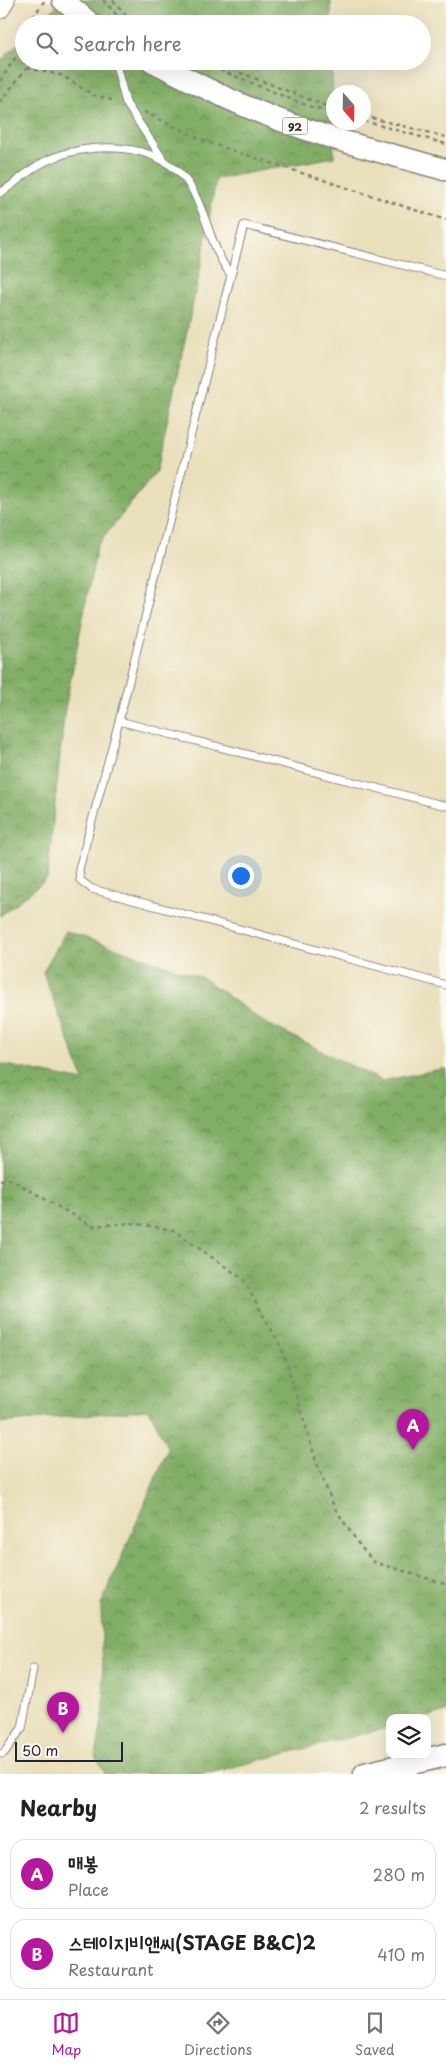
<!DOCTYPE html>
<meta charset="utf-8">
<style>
body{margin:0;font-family:"Playpen Sans","Poor Story",sans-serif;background:#f6f6f6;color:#202124}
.controls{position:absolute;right:15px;bottom:15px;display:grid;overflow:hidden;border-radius:10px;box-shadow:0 5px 20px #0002}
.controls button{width:45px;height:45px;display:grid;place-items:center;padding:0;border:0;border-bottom:1px solid #e0e0e0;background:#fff;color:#202124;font:25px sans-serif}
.compass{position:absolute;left:326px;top:85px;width:45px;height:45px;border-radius:50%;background:#fff;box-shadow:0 5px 20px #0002;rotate:160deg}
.scale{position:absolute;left:15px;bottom:12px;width:108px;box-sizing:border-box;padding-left:5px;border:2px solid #22223b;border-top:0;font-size:14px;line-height:18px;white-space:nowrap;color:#22223b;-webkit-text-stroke:4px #fbf7ec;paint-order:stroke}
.you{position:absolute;left:240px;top:875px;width:18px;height:18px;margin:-12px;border:4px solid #fff;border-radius:50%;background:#1a73e8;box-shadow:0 0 0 8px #1a73e833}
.badge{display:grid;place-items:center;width:32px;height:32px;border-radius:50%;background:#b5179e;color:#fff;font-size:16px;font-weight:700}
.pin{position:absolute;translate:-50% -41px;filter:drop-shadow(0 1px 2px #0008)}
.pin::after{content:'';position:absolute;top:26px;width:18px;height:15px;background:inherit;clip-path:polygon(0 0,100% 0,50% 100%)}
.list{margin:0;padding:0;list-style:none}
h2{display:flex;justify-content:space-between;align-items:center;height:65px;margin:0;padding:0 20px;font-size:21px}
h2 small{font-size:16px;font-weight:400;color:#757577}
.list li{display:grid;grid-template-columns:32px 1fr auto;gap:15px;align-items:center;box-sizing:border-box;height:70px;margin:0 10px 10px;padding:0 10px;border:1px solid #e0e0e0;border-radius:15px}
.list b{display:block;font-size:19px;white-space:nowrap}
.list p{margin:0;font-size:16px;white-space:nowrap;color:#757577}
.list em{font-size:16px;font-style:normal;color:#757577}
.icon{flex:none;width:28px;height:28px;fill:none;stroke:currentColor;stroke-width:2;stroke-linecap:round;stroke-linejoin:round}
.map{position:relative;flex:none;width:446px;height:1774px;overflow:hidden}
.search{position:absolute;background:#fff;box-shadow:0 5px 20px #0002;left:15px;right:15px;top:15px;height:55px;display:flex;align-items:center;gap:12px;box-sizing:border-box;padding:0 18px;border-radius:28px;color:#757577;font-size:19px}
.sheet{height:225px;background:#fff}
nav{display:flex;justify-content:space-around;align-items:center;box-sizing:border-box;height:70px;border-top:1px solid #e0e0e0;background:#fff;font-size:14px;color:#757577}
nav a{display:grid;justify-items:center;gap:2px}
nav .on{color:#b5179e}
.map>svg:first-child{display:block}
.forest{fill:url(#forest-crowns);stroke:#526850}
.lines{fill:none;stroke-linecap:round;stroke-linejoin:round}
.service-casing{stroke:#86807b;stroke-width:9}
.secondary-casing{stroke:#86807b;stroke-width:21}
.primary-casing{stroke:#86807b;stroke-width:24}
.trunk-casing{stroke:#86807b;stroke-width:25}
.path{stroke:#86807b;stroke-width:2.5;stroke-dasharray:4 4;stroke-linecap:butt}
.service{stroke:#fff;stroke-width:7}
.secondary{stroke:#fff;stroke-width:19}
.primary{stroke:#fff;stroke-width:21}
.trunk{stroke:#fff;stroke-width:22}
.labels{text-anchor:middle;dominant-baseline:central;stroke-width:4;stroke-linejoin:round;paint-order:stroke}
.shield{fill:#fbf7ec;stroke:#636270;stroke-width:1}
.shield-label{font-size:11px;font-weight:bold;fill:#22223b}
</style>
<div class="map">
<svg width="446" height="1774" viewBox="0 0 446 1774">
<defs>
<pattern id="forest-crowns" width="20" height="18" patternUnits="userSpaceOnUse" patternTransform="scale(1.25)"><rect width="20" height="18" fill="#81ad65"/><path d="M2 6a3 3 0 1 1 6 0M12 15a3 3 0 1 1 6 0" fill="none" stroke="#698c54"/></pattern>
</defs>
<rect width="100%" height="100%" fill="#fbf7ec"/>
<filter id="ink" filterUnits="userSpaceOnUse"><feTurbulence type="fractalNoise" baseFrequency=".02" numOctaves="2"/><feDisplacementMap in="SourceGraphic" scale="10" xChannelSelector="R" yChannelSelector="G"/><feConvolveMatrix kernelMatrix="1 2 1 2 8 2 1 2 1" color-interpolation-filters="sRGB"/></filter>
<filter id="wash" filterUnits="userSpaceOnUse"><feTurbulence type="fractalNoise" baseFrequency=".0096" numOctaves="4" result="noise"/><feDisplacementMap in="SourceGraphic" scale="20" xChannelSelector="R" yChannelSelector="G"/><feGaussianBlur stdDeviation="1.12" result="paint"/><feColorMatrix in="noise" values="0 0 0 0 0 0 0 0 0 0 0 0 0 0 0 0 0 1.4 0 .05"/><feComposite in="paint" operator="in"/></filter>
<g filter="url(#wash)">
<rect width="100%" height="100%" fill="#e9dfbb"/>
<path class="forest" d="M 63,0 L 331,0 L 331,24 L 38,24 Z
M 24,37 L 24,61 L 332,61 L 334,157 L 216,179 L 200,271 L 156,472 L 97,546 L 65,708 L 47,879 L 0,916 L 0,62 Z
M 66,931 L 203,978 L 262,1021 L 382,1081 L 446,1068 L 446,1712 L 424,1718 L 390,1718 L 390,1727 L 205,1774 L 105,1774 L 96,1756 L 104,1709 L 101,1605 L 168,1449 L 149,1409 L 0,1423 L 0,1064 L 84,1081 L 43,972 Z"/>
</g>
<g filter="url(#ink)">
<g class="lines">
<defs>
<path id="service" d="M 115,61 L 126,103 L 164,161
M 0,193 C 15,184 28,170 44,162 C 87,140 162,140 190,186 C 208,215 210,248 231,275 L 119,721 L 446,806
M 231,275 L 244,225 L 446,276
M 119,721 L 79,869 L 80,880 L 92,889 L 446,985
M 0,1754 L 4,1753 L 22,1728 L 33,1669"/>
<path id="secondary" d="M 0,9 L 5,0"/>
<path id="primary" d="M 63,0 L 91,24
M 152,61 C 193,82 234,103 277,119 C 332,140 390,154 446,170"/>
<path id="trunk" d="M 365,1774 L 446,1755"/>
</defs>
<use href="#service" class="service-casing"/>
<use href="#secondary" class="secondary-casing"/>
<use href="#primary" class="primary-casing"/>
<use href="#trunk" class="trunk-casing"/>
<path class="path" d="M 103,0 L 125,24
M 113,0 L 128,18 L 139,24
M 28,24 L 45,0
M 24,29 C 18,37 21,49 24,58
M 198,61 L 308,106 L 334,113
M 210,61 L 334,109
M 27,68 L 61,75 L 93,95 L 116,101
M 0,81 L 21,49
M 0,102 L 27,68 L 25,61
M 144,112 L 207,142 L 446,220
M 364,116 L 446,137
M 364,121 L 446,144
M 0,1180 L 10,1179 L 92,1226 L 132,1223 L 173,1230 L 243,1279 L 283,1351 L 316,1461 L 334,1507 L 360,1546 L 374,1562 L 446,1584"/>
<use href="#service" class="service"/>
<use href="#secondary" class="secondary"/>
<use href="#primary" class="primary"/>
<use href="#trunk" class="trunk"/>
</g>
</g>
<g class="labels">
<rect class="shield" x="282.5" y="117.5" width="25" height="17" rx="4"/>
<g class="shield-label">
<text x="295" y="126">92</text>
</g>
</g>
</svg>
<div class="controls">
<button><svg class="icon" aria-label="layers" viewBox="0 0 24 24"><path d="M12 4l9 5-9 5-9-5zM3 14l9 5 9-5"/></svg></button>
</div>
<svg class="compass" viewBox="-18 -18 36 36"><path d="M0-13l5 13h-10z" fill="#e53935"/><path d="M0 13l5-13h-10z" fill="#757577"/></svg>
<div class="scale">50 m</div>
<div class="you"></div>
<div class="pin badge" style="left:413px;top:1450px">A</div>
<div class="pin badge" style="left:63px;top:1733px">B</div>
<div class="search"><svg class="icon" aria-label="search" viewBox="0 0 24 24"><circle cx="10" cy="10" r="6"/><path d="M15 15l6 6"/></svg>Search here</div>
</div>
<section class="sheet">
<h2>Nearby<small>2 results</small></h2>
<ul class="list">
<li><span class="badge">A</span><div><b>매봉</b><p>Place</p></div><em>280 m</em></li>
<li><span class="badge">B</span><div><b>스테이지비앤씨(STAGE B&amp;C)2</b><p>Restaurant</p></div><em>410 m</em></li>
</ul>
</section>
<nav>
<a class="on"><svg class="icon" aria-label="map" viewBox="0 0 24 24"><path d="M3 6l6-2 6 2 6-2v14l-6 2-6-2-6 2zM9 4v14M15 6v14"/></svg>Map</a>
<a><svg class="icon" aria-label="directions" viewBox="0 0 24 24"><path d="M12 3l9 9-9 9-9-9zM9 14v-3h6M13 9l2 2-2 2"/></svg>Directions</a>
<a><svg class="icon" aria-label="saved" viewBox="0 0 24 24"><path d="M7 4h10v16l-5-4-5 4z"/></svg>Saved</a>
</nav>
